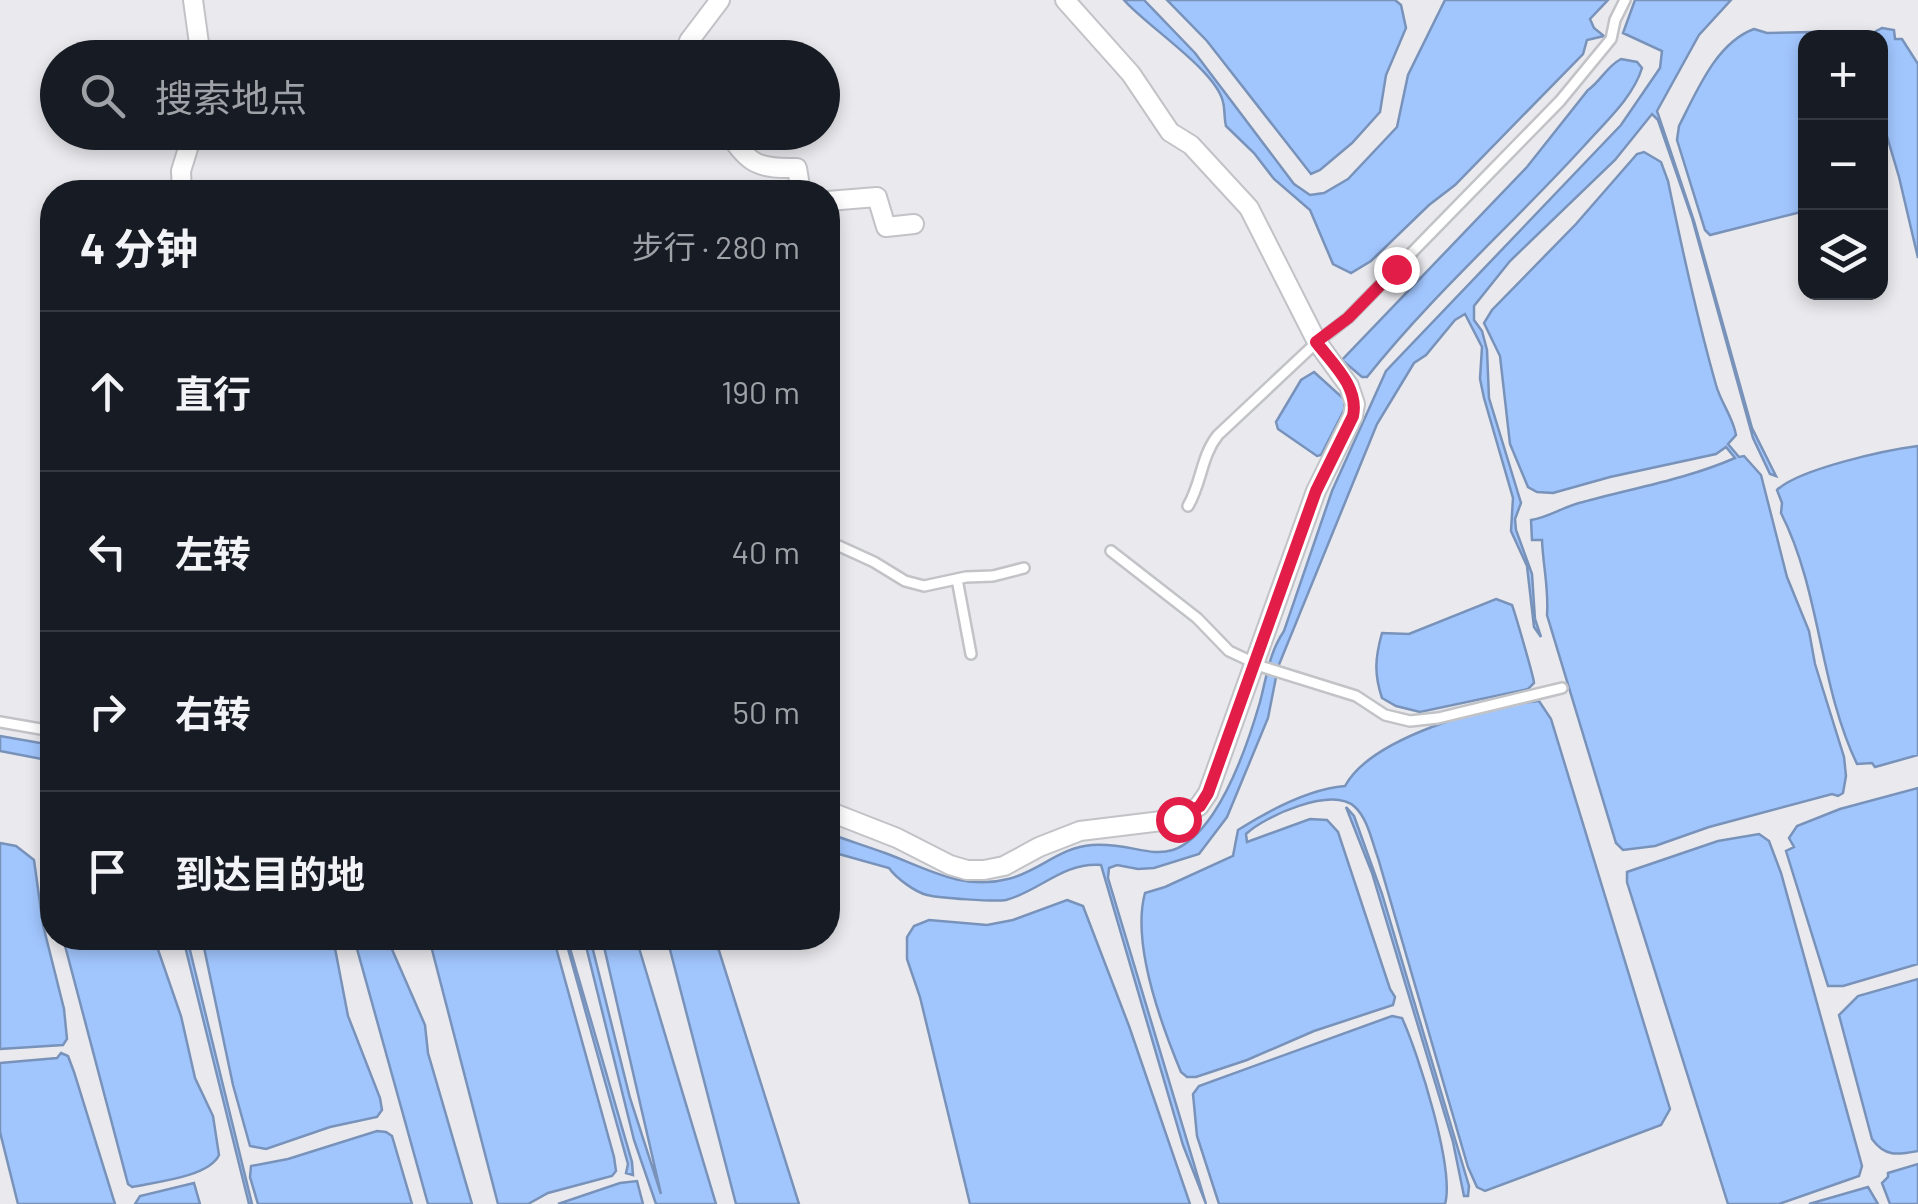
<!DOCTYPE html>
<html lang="zh">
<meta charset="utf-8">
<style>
body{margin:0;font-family:Barlow,"Noto Sans SC",sans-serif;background:#20242c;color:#f1f3f6}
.controls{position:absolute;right:30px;top:30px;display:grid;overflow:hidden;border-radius:20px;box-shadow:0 5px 15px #0003}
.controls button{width:90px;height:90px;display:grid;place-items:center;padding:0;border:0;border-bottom:2px solid #363941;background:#171b24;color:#f1f3f6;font:50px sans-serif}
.stop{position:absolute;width:30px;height:30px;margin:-22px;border:8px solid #e11d48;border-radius:50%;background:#fff}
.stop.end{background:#e11d48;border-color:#fff;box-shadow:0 2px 10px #0008}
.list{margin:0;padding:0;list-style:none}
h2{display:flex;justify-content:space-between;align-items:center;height:130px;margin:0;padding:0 40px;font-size:42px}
h2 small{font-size:32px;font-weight:400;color:#9ea1a6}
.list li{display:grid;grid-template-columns:65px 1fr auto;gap:30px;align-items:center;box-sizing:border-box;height:160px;padding:0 40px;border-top:2px solid #363941}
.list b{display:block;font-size:38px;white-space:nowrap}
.list em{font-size:32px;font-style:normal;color:#9ea1a6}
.icon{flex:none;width:55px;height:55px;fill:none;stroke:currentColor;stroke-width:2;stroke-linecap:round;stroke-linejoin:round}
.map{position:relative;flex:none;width:1918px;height:1204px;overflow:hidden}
.search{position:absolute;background:#171b24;box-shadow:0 5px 15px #0003;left:40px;top:40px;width:800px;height:110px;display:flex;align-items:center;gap:25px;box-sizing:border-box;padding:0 35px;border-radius:55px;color:#9ea1a6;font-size:38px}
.panel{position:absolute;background:#171b24;box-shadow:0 5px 15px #0003;left:40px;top:180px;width:800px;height:770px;border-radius:40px}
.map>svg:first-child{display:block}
.water{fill:#a1c6fe;stroke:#7892ba;stroke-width:2.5}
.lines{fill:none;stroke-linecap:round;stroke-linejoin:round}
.service-casing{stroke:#c2c3c7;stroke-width:14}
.minor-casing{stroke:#c2c3c7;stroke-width:22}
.service{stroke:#fff;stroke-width:9}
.minor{stroke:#fff;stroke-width:18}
.route{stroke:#e11d48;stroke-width:12}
</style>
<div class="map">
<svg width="1918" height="1204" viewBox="0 0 1918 1204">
<rect width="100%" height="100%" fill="#eaeaee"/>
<path class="water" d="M 1124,0 L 1144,0 L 1195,53 L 1294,184 L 1310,195 L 1324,193 L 1348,179 L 1397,127 L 1408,75 L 1445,0 L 1608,0 L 1590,19 L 1594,28 L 1604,36 L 1587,40 L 1583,54 L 1455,185 L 1429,205 L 1371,261 L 1351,273 L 1333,264 L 1310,210 L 1274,179 L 1254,153 L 1226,126 C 1224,118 1225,109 1223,102 C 1216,70 1144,24 1124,0 Z
M 1167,0 L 1395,0 L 1401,5 L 1406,28 L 1386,75 L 1380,112 L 1352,143 L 1320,170 L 1311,174 L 1207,41 Z
M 1635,0 L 1731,0 L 1699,35 L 1657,111 L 1694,221 L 1752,428 L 1776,476 L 1770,474 L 1753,438 L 1692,218 L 1658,120 L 1652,114 L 1615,160 L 1510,261 L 1474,306 L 1474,320 L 1482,331 L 1487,350 L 1489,398 L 1521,503 L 1515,519 L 1516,530 L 1532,574 L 1535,619 L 1541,637 L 1534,627 L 1527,566 L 1511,531 L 1513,498 L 1484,398 L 1480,379 L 1482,347 L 1465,314 L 1455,320 L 1426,355 L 1414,363 L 1377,424 L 1278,667 L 1268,718 L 1227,817 L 1199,854 L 1154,868 L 1138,869 L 1117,865 L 1109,868 L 1108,878 L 1206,1204 L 1183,1145 L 1101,865 C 1063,862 1040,891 1006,900 C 995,902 939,898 927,895 C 915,892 896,878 889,868 L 828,851 L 828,833 C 846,840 866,846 885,853 C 926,868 962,891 1008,879 C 1038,872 1060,847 1092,845 C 1146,841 1169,878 1213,814 C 1235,781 1249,740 1260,702 C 1267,676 1269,653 1284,631 L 1332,491 L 1386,371 L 1621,125 L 1660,68 L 1662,51 L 1623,33 Z
M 1882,28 L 1894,30 L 1895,39 L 1902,39 L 1918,64 L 1918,258 L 1899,177 L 1881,116 L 1880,38 L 1865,37 Z
M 1754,29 L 1767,33 L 1813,32 L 1817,37 L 1806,38 L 1805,211 L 1710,235 L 1705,230 L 1677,140 L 1679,126 C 1697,91 1716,43 1754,29 Z
M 1621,59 L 1637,62 L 1642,68 C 1633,98 1603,124 1583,147 C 1512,225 1432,295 1367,377 L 1362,377 L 1342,360 L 1527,167 L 1588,90 C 1601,81 1606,67 1621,59 Z
M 1644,152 L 1661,162 L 1668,181 C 1682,249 1697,318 1716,385 C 1721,403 1733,417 1736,435 L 1728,444 L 1739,457 L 1744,456 L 1761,475 L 1787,577 L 1809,631 L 1815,664 L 1844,757 L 1846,776 L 1843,793 L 1838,796 L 1832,794 L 1709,827 L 1655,846 L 1623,850 L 1616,843 L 1547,615 C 1549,589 1543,566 1542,540 L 1532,540 L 1531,520 C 1550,517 1564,506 1583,502 C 1634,488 1687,479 1735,458 L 1726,447 L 1716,454 L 1610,477 L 1553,493 L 1537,492 L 1528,487 L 1510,444 L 1500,356 L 1484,323 L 1492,310 L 1576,224 L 1637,154 Z
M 1314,372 L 1345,400 L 1344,410 L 1321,455 L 1317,456 L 1278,429 L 1276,422 L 1301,380 Z
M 1918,446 L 1918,755 L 1875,767 L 1872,763 L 1857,764 C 1819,685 1821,592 1781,513 L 1782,503 L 1777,490 C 1799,469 1886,450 1918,446 Z
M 1496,599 L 1512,605 C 1515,613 1534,678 1534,683 L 1528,689 L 1420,712 L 1396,706 L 1382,698 C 1374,674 1375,658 1382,633 L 1409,634 Z
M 1539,701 L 1551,719 L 1670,1109 L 1661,1125 L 1485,1191 L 1477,1187 L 1468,1167 L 1378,858 C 1372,842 1368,819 1355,807 C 1332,786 1265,816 1246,834 L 1247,842 L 1310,819 L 1327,820 L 1338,832 L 1390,989 L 1395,997 L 1393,1005 L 1314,1031 L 1247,1060 L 1196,1077 L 1187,1077 L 1181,1072 C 1161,1024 1131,944 1145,893 L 1165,887 L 1233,856 L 1238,830 C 1268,811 1308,789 1345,786 C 1371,738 1486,705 1539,701 Z
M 0,736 L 52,745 L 52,761 L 0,751 Z
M 1918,788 L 1918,964 L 1843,986 L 1828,986 L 1786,851 L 1794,847 L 1789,838 L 1797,826 L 1840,809 Z
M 1346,807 L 1354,816 L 1382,894 L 1469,1186 L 1468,1196 L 1464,1196 L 1453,1142 L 1372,873 Z
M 1759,834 L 1769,841 L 1781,873 L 1862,1166 L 1859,1176 L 1779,1204 L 1728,1204 L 1627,882 L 1627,872 L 1718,841 Z
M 0,843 L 16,846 L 34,860 L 43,925 L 64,1009 L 67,1039 L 63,1045 L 0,1049 Z
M 1067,900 L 1083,906 L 1129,1026 L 1190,1204 L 970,1204 L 920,997 L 907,959 L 907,937 L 914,926 L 929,920 L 987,925 L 1013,920 Z
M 63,938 L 154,938 L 181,1016 L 195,1078 L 213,1116 L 219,1155 C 209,1177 155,1182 132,1187 L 128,1184 Z
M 183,938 L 187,938 L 252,1204 L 249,1204 Z
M 202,938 L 333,938 L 348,1016 L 380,1098 L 382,1110 L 377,1117 L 330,1127 L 266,1149 L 250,1146 L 233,1085 Z
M 354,938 L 387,938 L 425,1025 L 428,1053 L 472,1204 L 428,1204 Z
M 429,938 L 556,938 L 557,951 L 614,1157 L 616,1171 L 612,1176 L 548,1193 L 528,1204 L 498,1204 Z
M 565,938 L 567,938 L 632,1162 L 633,1175 L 626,1173 L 628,1164 Z
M 584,938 L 590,938 L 630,1098 L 661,1194 L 602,938 L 636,938 L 716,1204 L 656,1204 L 634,1140 Z
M 667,938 L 715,938 L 799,1204 L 736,1204 Z
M 1918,979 L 1918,1151 C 1897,1155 1885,1157 1872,1139 L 1839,1015 L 1858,996 Z
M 1392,1016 L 1402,1018 C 1418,1053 1455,1169 1445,1204 L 1219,1204 L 1197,1136 L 1193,1094 L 1199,1086 Z
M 61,1053 L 68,1056 L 74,1072 L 115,1204 L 18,1204 L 0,1132 L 0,1063 L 57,1058 Z
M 377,1131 L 386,1132 L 392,1136 L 412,1204 L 258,1204 L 250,1177 L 251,1166 L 288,1159 Z
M 1918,1164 L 1918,1204 L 1890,1204 L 1882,1183 L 1888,1177 L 1888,1173 Z
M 637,1181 L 643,1204 L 558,1204 L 620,1183 Z
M 194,1183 L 200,1204 L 135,1204 L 140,1196 Z
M 1868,1187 L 1878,1204 L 1809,1204 Z"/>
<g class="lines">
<defs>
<path id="service" d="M 1188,506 C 1202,482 1201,456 1218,435 L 1317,342 L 1348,318 L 1560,101 L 1611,39 L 1615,20 L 1625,0
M 828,541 L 874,562 L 905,581 L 924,586 L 966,577 L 993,576 L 1024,568
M 1111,551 L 1197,618 L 1229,651 L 1263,667 L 1356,696 L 1385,715 L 1410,721 L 1438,718 L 1562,688
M 957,579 L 971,654
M 0,722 L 52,731"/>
<path id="minor" d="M 193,0 L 201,58
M 688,58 L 686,53 L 689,41 L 720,0
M 728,132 C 748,165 760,169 797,168 L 801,192
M 182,192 L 181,171 L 193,132
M 828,201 L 877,197 L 886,227 L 914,224
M 828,811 L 897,838 L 950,865 L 967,870 L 984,870 L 1004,866 L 1039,847 L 1080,831 L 1178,819 L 1199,806 L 1208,793 L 1316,491 L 1353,416 L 1355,404 L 1349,386 L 1317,342 L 1249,208 L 1191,145 L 1170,132 L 1131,74 L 1065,0"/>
</defs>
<use href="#service" class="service-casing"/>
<use href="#minor" class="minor-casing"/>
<use href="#service" class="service"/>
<use href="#minor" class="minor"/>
</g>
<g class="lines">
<path class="route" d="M 1178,819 L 1200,806 L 1208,793 L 1316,491 L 1353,416 C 1359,387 1333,364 1316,342 L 1348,318 L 1396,269"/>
</g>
</svg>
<div class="controls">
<button>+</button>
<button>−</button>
<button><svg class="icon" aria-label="layers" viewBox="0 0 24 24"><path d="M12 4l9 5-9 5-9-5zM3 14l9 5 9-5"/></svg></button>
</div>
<div class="stop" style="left:1178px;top:819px"></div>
<div class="stop end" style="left:1396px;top:269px"></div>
<div class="search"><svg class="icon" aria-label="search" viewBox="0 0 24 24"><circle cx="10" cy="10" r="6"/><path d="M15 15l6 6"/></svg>搜索地点</div>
<section class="panel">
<h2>4 分钟<small>步行 · 280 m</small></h2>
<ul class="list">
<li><svg class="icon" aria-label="ahead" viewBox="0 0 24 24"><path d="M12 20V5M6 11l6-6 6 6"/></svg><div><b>直行</b></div><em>190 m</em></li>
<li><svg class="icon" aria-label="left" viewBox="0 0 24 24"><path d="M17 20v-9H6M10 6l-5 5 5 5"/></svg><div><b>左转</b></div><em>40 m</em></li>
<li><svg class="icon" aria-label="right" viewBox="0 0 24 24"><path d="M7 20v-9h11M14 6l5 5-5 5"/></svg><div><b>右转</b></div><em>50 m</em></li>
<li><svg class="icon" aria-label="arrive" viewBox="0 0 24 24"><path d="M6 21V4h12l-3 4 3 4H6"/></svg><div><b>到达目的地</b></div></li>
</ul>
</section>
</div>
